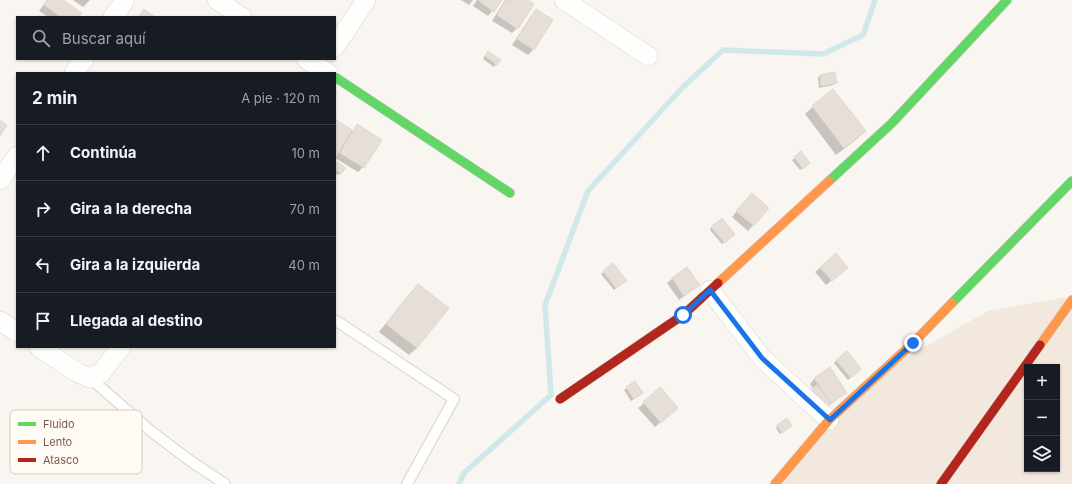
<!DOCTYPE html>
<html lang="es">
<meta charset="utf-8">
<style>
body{margin:0;font-family:Inter,sans-serif;background:#20242c;color:#f1f3f6}
.controls{position:absolute;right:12px;bottom:12px;display:grid;overflow:hidden;border-radius:0px;box-shadow:0 1px 3px #0004}
.controls button{width:36px;height:36px;display:grid;place-items:center;padding:0;border:0;border-bottom:1px solid #363941;background:#171b24;color:#f1f3f6;font:20px sans-serif}
.stop{position:absolute;width:12px;height:12px;margin:-9px;border:3px solid #1a73e8;border-radius:50%;background:#fff}
.stop.end{background:#1a73e8;border-color:#fff;box-shadow:0 1px 4px #0008}
.list{margin:0;padding:0;list-style:none}
h2{display:flex;justify-content:space-between;align-items:center;height:52px;margin:0;padding:0 16px;font-size:17px}
h2 small{font-size:13px;font-weight:400;color:#9ea1a6}
.list li{display:grid;grid-template-columns:26px 1fr auto;gap:12px;align-items:center;box-sizing:border-box;height:56px;padding:0 16px;border-top:1px solid #363941}
.list b{display:block;font-size:15px;white-space:nowrap}
.list em{font-size:13px;font-style:normal;color:#9ea1a6}
.icon{flex:none;width:22px;height:22px;fill:none;stroke:currentColor;stroke-width:2;stroke-linecap:round;stroke-linejoin:round}
.map{position:relative;flex:none;width:1072px;height:484px;overflow:hidden}
.search{position:absolute;background:#171b24;box-shadow:0 1px 3px #0004;left:16px;top:16px;width:320px;height:44px;display:flex;align-items:center;gap:10px;box-sizing:border-box;padding:0 14px;border-radius:0px;color:#9ea1a6;font-size:15px}
.panel{position:absolute;background:#171b24;box-shadow:0 1px 3px #0004;left:16px;top:72px;width:320px;height:276px;border-radius:0px}
.map>svg:first-child{display:block}
.residential{fill:#f2e8de;fill-rule:evenodd}
.shadow{fill:#0003}
.lines{fill:none;stroke-linecap:round;stroke-linejoin:round}
.stream{stroke:#d0e8ea;stroke-width:5.5}
.building{fill:#e6ded7;stroke:#e2d8d2}
.lane-casing{stroke:#d7d1cb;stroke-width:12}
.street-casing{stroke:#d7d1cb;stroke-width:20}
.fast-casing{stroke:#d9d2cb;stroke-width:10}
.slow-casing{stroke:#d9d2cb;stroke-width:10}
.jam-casing{stroke:#d9d2cb;stroke-width:10}
.lane{stroke:#fefefd;stroke-width:10}
.street{stroke:#fefefd;stroke-width:19}
.fast{stroke:#63d668;stroke-width:9}
.slow{stroke:#ff974d;stroke-width:9}
.jam{stroke:#b3261e;stroke-width:9}
.route{stroke:#1a73e8;stroke-width:5}
.key{fill:#fffaf3;stroke:#d7cbc1;stroke-width:1}
.key-label{font-size:11px;fill:#7a5c4d}
</style>
<div class="map">
<svg width="1072" height="484" viewBox="0 0 1072 484">
<rect width="100%" height="100%" fill="#f9f5f0"/>
<path class="residential" d="M 1072,296 L 1072,484 L 776,484 L 879,373 L 988,311 ZM 1027,367 L 1057,367 L 1057,469 L 1027,469 Z"/>
<path class="shadow" d="M 47,0 L 62,0 L 78,17 L 48,17 L 39,11 Z
M 73,0 L 90,0 L 83,7 Z
M 461,0 L 473,0 L 469,5 Z
M 477,0 L 501,0 L 488,16 L 473,6 Z
M 505,0 L 526,0 L 517,28 L 512,33 L 492,21 Z
M 536,10 L 552,20 L 533,50 L 528,55 L 512,45 L 531,16 Z
M 486,54 L 499,60 L 494,67 L 483,59 Z
M 820,75 L 836,83 L 833,85 L 819,88 L 818,78 Z
M 813,107 L 865,131 L 857,139 L 836,155 L 805,114 Z
M 335,120 L 352,131 L 358,126 L 363,167 L 358,172 L 335,158 Z
M 795,158 L 807,165 L 800,170 L 792,160 Z
M 335,166 L 341,173 L 338,175 L 335,173 Z
M 746,200 L 768,208 L 748,231 L 732,217 Z
M 712,227 L 732,236 L 722,244 L 710,230 Z
M 821,267 L 841,273 L 826,285 L 815,272 Z
M 604,272 L 623,283 L 614,290 L 601,274 Z
M 673,278 L 698,285 L 679,300 L 667,283 Z
M 418,285 L 447,308 L 417,348 L 409,355 L 379,332 L 410,293 Z
M 846,352 L 860,369 L 848,380 L 834,363 Z
M 815,378 L 846,392 L 826,408 L 810,384 Z
M 627,388 L 639,395 L 631,401 L 624,390 Z
M 660,389 L 671,413 L 655,427 L 638,408 Z
M 778,425 L 789,428 L 780,434 L 776,428 Z"/>
<g class="lines">
<path class="stream" d="M 459,484 L 464,473 L 551,395 L 545,305 L 588,191 L 682,88 L 723,50 L 823,54 L 863,35 L 875,0"/>
</g>
<path class="building" d="M 47,0 L 63,0 L 82,13 L 79,17 L 61,17 L 44,5 Z
M 478,0 L 502,0 L 494,12 Z
M 506,0 L 528,0 L 534,4 L 518,29 L 497,15 Z
M 144,9 L 155,17 L 138,17 Z
M 536,9 L 553,20 L 534,50 L 517,39 Z
M 488,51 L 501,60 L 497,65 L 485,56 Z
M 835,72 L 837,83 L 821,86 L 820,75 Z
M 833,89 L 866,131 L 844,148 L 812,106 Z
M 335,119 L 352,130 L 335,158 Z
M 0,120 L 7,125 L 0,136 Z
M 357,124 L 382,140 L 364,168 L 340,153 Z
M 801,151 L 810,163 L 803,169 L 794,157 Z
M 337,162 L 346,168 L 341,174 L 335,169 L 335,165 Z
M 752,193 L 769,208 L 754,226 L 736,211 Z
M 722,218 L 735,234 L 725,243 L 711,227 Z
M 836,253 L 848,268 L 832,281 L 820,267 Z
M 613,263 L 627,281 L 616,288 L 603,271 Z
M 687,267 L 700,285 L 684,296 L 672,278 Z
M 418,284 L 449,308 L 417,348 L 386,324 Z
M 847,351 L 861,369 L 851,378 L 836,360 Z
M 830,367 L 847,393 L 831,403 L 814,378 Z
M 635,381 L 643,393 L 634,399 L 626,387 Z
M 817,385 L 831,404 L 822,410 L 809,391 Z
M 660,387 L 678,408 L 661,423 L 643,402 Z
M 787,418 L 792,426 L 782,433 L 777,425 Z"/>
<g class="lines">
<defs>
<path id="lane" d="M 335,320 L 454,399 L 407,484
M 90,378 L 152,432 L 189,460 L 225,484"/>
<path id="street" d="M 217,0 L 242,17
M 564,0 L 648,56
M 113,17 L 125,0
M 335,47 L 366,0
M 306,59 L 328,73
M 74,73 L 84,59
M 0,180 L 17,156
M 710,290 L 762,358 L 829,420
M 0,321 L 17,332
M 39,347 L 78,373 L 90,378 L 101,373 L 121,347"/>
<path id="fast" d="M 335,77 L 510,193
M 829,181 L 892,123 L 1007,0
M 952,303 L 1072,181"/>
<path id="slow" d="M 718,283 L 829,181
M 1040,345 L 1072,300
M 775,484 L 829,420 L 913,343 L 952,303"/>
<path id="jam" d="M 560,399 L 683,315 L 718,283
M 941,484 L 1040,345"/>
</defs>
<use href="#lane" class="lane-casing"/>
<use href="#street" class="street-casing"/>
<use href="#fast" class="fast-casing"/>
<use href="#slow" class="slow-casing"/>
<use href="#jam" class="jam-casing"/>
<use href="#lane" class="lane"/>
<use href="#street" class="street"/>
<use href="#fast" class="fast"/>
<use href="#slow" class="slow"/>
<use href="#jam" class="jam"/>
</g>
<g class="lines">
<path class="route" d="M 683,315 L 710,290 L 762,358 L 830,420 L 913,343"/>
</g>
<rect x="10" y="410" width="132" height="64" rx="6" class="key"/>
<rect x="18" y="422" width="18" height="4" fill="#63d668"/>
<rect x="18" y="440" width="18" height="4" fill="#ff974d"/>
<rect x="18" y="458" width="18" height="4" fill="#b3261e"/>
<g class="key-label">
<text x="43" y="428">Fluido</text>
<text x="43" y="446">Lento</text>
<text x="43" y="464">Atasco</text>
</g>
</svg>
<div class="controls">
<button>+</button>
<button>−</button>
<button><svg class="icon" aria-label="layers" viewBox="0 0 24 24"><path d="M12 4l9 5-9 5-9-5zM3 14l9 5 9-5"/></svg></button>
</div>
<div class="stop" style="left:683px;top:315px"></div>
<div class="stop end" style="left:913px;top:343px"></div>
<div class="search"><svg class="icon" aria-label="search" viewBox="0 0 24 24"><circle cx="10" cy="10" r="6"/><path d="M15 15l6 6"/></svg>Buscar aquí</div>
<section class="panel">
<h2>2 min<small>A pie · 120 m</small></h2>
<ul class="list">
<li><svg class="icon" aria-label="ahead" viewBox="0 0 24 24"><path d="M12 20V5M6 11l6-6 6 6"/></svg><div><b>Continúa</b></div><em>10 m</em></li>
<li><svg class="icon" aria-label="right" viewBox="0 0 24 24"><path d="M7 20v-9h11M14 6l5 5-5 5"/></svg><div><b>Gira a la derecha</b></div><em>70 m</em></li>
<li><svg class="icon" aria-label="left" viewBox="0 0 24 24"><path d="M17 20v-9H6M10 6l-5 5 5 5"/></svg><div><b>Gira a la izquierda</b></div><em>40 m</em></li>
<li><svg class="icon" aria-label="arrive" viewBox="0 0 24 24"><path d="M6 21V4h12l-3 4 3 4H6"/></svg><div><b>Llegada al destino</b></div></li>
</ul>
</section>
</div>
